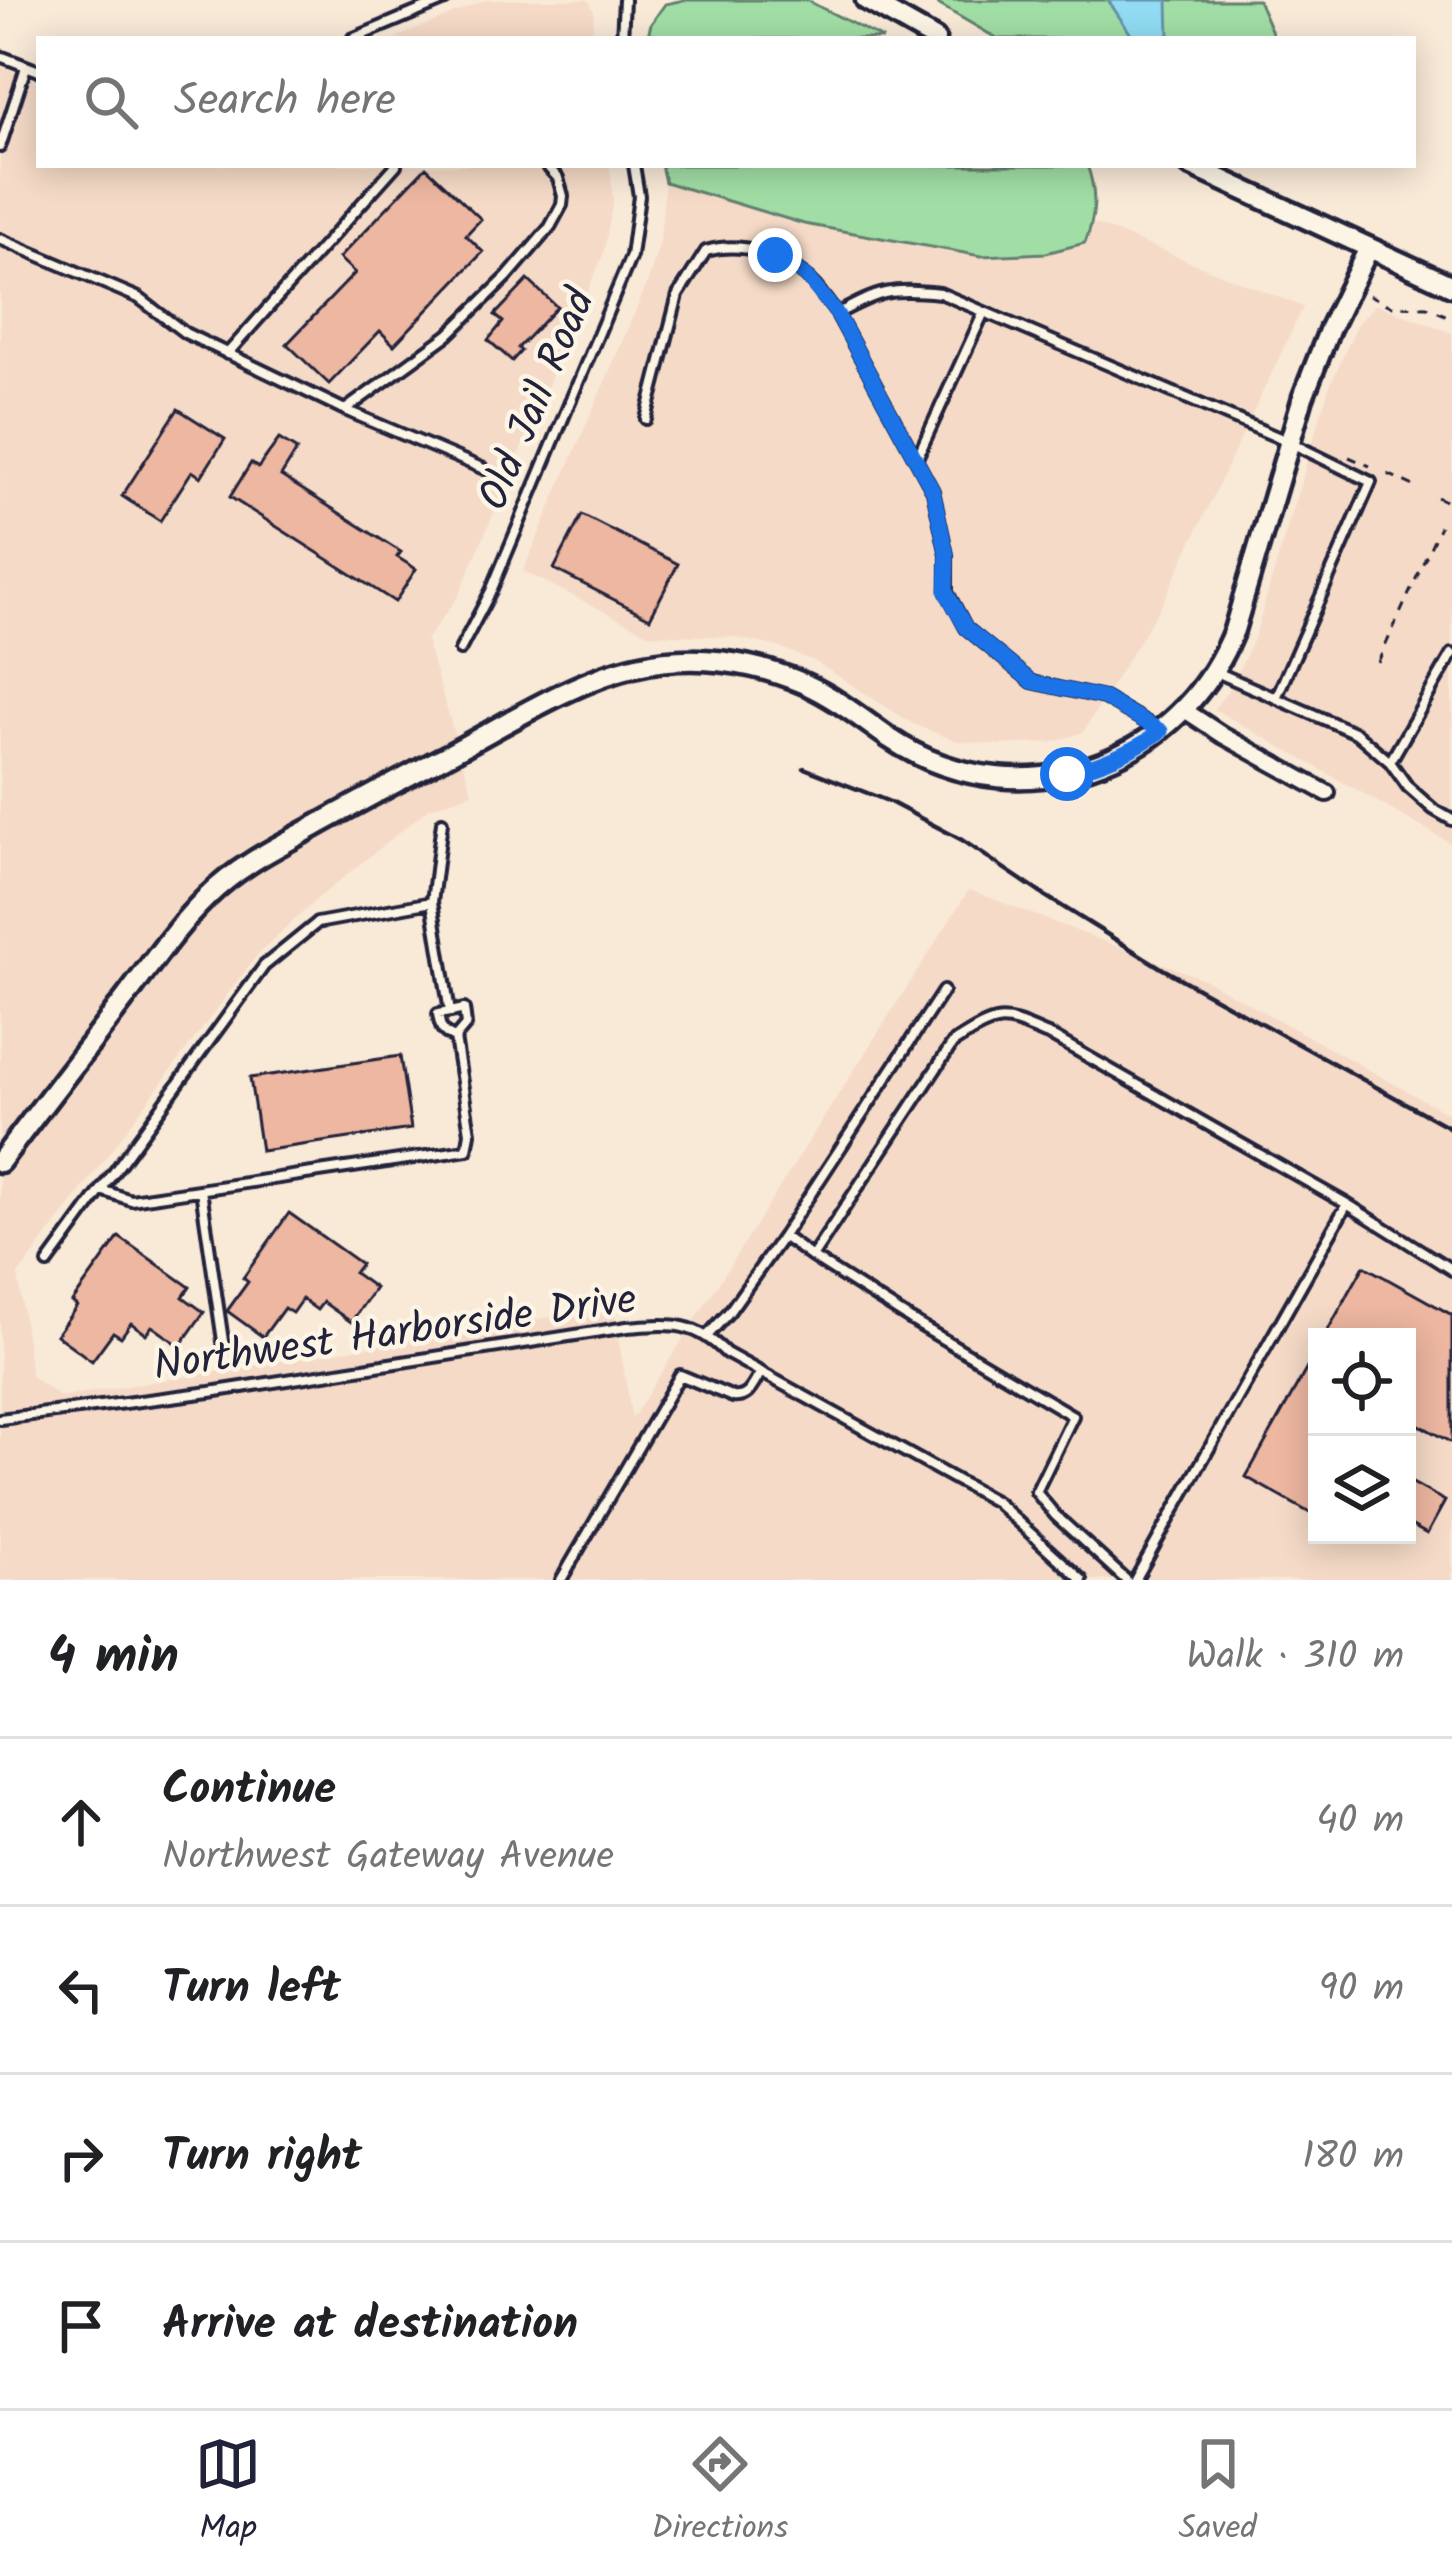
<!DOCTYPE html>
<meta charset="utf-8">
<style>
body{margin:0;font-family:Kalam,sans-serif;background:#f2f2f2;color:#202124}
.controls{position:absolute;right:36px;bottom:36px;display:grid;overflow:hidden;border-radius:0px;box-shadow:0 6px 30px #0003}
.controls button{width:108px;height:108px;display:grid;place-items:center;padding:0;border:0;border-bottom:3px solid #e0e0e0;background:#fff;color:#202124;font:60px sans-serif}
.stop{position:absolute;width:36px;height:36px;margin:-27px;border:9px solid #1a73e8;border-radius:50%;background:#fff}
.stop.end{background:#1a73e8;border-color:#fff;box-shadow:0 3px 12px #0008}
.list{margin:0;padding:0;list-style:none}
h2{display:flex;justify-content:space-between;align-items:center;height:156px;margin:0;padding:0 48px;font-size:51px}
h2 small{font-size:39px;font-weight:400;color:#757577}
.list li{display:grid;grid-template-columns:78px 1fr auto;gap:36px;align-items:center;box-sizing:border-box;height:168px;padding:0 48px;border-top:3px solid #e0e0e0}
.list b{display:block;font-size:45px;white-space:nowrap}
.list p{margin:0;font-size:39px;white-space:nowrap;color:#757577}
.list em{font-size:39px;font-style:normal;color:#757577}
.icon{flex:none;width:66px;height:66px;fill:none;stroke:currentColor;stroke-width:2;stroke-linecap:round;stroke-linejoin:round}
.map{position:relative;flex:none;width:1452px;height:1580px;overflow:hidden}
.search{position:absolute;background:#fff;box-shadow:0 6px 30px #0003;left:36px;right:36px;top:36px;height:132px;display:flex;align-items:center;gap:30px;box-sizing:border-box;padding:0 42px;border-radius:0px;color:#757577;font-size:45px}
.sheet{height:828px;background:#fff}
nav{display:flex;justify-content:space-around;align-items:center;box-sizing:border-box;height:168px;border-top:3px solid #e0e0e0;background:#fff;font-size:33px;color:#757577}
nav a{display:grid;justify-items:center;gap:6px}
nav .on{color:#22223b}
.map>svg:first-child{display:block}
.built{fill:#f5dac7;fill-rule:evenodd}
.green{fill:#a1dea5;stroke:#628070;stroke-width:3}
.water{fill:#91dcf2;stroke:#6592a9;stroke-width:3}
.building{fill:#edb7a1;stroke:#22223b;stroke-width:3}
.lines{fill:none;stroke-linecap:round;stroke-linejoin:round}
.lane-casing{stroke:#22223b;stroke-width:16}
.street-casing{stroke:#22223b;stroke-width:22}
.secondary-casing{stroke:#22223b;stroke-width:27}
.path{stroke:#22223b;stroke-width:3;stroke-dasharray:9 9;stroke-linecap:butt}
.lane{stroke:#fcf5e5;stroke-width:8}
.street{stroke:#fcf5e5;stroke-width:14}
.secondary{stroke:#fcf5e5;stroke-width:18}
.rail{stroke:#22223b;stroke-width:4.5}
.route{stroke:#1a73e8;stroke-width:15}
.labels{text-anchor:middle;dominant-baseline:central;stroke-width:9;stroke-linejoin:round;paint-order:stroke}
.street-label{font-size:42px;fill:#22223b;stroke:#fcf5e5}
</style>
<div class="map">
<svg width="1452" height="1580" viewBox="0 0 1452 1580">
<rect width="100%" height="100%" fill="#f9e9d7"/>
<filter id="ink" filterUnits="userSpaceOnUse"><feTurbulence type="fractalNoise" baseFrequency=".00833" numOctaves="2"/><feDisplacementMap in="SourceGraphic" scale="24" xChannelSelector="R" yChannelSelector="G"/><feConvolveMatrix kernelMatrix="1 2 1 2 8 2 1 2 1" color-interpolation-filters="sRGB"/></filter>
<g filter="url(#ink)">
<path class="built" d="M 486,0 L 588,0 L 594,11 L 592,39 L 393,39 Z
M 0,66 L 39,82 L 39,165 L 610,165 L 613,201 L 603,255 L 459,595 L 426,640 L 472,793 L 429,808 L 317,899 L 257,955 L 18,1275 L 31,1376 L 60,1397 L 613,1307 L 632,1419 L 969,890 L 1206,980 L 1452,1116 L 1452,1580 L 0,1580 ZM 1317,1337 L 1407,1337 L 1407,1535 L 1317,1535 Z
M 665,182 L 804,224 L 981,256 L 1085,243 L 1093,223 L 1303,307 L 1163,602 L 1083,732 L 1054,742 L 1001,745 L 957,741 L 913,724 L 816,662 L 779,647 L 733,637 L 650,634 L 523,571 L 648,282 L 660,241 Z
M 1376,304 L 1452,333 L 1452,844 L 1214,709 L 1230,688 L 1254,639 L 1329,388 L 1358,323 Z"/>
<path class="green" d="M 684,0 L 806,0 L 883,39 L 647,39 L 651,24 L 665,4 Z
M 931,0 L 1258,0 L 1275,39 L 998,39 Z
M 661,165 L 1087,165 C 1097,193 1096,215 1085,243 L 1046,253 L 981,256 L 804,224 L 665,182 Z"/>
<path class="water" d="M 1108,0 L 1168,0 L 1169,39 L 1134,39 Z"/>
<path class="building" d="M 426,167 L 481,219 L 466,235 L 483,252 L 394,345 L 380,331 L 329,384 L 287,344 L 355,273 L 339,258 Z
M 528,280 L 557,307 L 518,348 L 521,351 L 512,361 L 488,340 L 503,322 L 495,315 Z
M 178,409 L 225,439 L 201,477 L 192,471 L 160,521 L 122,496 Z
M 279,439 L 297,450 L 281,476 L 401,552 L 397,557 L 416,569 L 395,602 L 230,497 L 251,463 L 258,468 Z
M 582,515 L 678,564 L 650,618 L 554,569 Z
M 400,1056 L 411,1129 L 261,1151 L 250,1078 Z
M 289,1213 L 361,1264 L 354,1273 L 375,1288 L 351,1322 L 323,1302 L 317,1310 L 302,1299 L 292,1313 L 284,1308 L 263,1337 L 227,1311 L 248,1282 L 243,1278 Z
M 119,1237 L 190,1287 L 183,1297 L 204,1312 L 180,1346 L 152,1326 L 146,1334 L 131,1323 L 121,1337 L 113,1332 L 92,1361 L 56,1335 L 77,1306 L 72,1302 Z
M 1364,1266 L 1452,1315 L 1452,1443 L 1407,1418 L 1407,1337 L 1324,1337 Z
M 1317,1350 L 1317,1517 L 1246,1477 Z
M 1407,1480 L 1445,1501 L 1427,1534 L 1407,1523 Z"/>
<g class="lines">
<defs>
<path id="lane" d="M 352,39 L 445,0
M 622,39 L 624,0
M 0,56 L 39,71
M 0,147 L 26,67
M 0,239 L 139,298 L 185,333 L 345,410 L 448,335 L 507,277 L 550,227 L 562,205 L 563,196 L 558,178 L 546,165
M 227,354 L 396,165
M 345,410 L 484,469
M 646,419 L 678,295 L 706,251 C 740,241 780,253 806,276 C 818,287 827,302 837,314
M 917,458 L 984,312
M 460,650 L 491,591 L 631,256 L 639,196 L 634,165
M 1214,671 L 1356,733 L 1390,762 L 1408,787 L 1433,809 L 1452,820
M 1160,730 L 1104,698 L 1032,682 L 966,628 L 947,592 L 947,555 L 933,491 L 837,314 C 881,290 891,288 940,293 L 1289,442 L 1371,482 L 1276,698
M 1390,762 L 1452,654
M 451,1012 L 464,1009 L 466,1025 L 455,1038
M 101,1190 L 131,1200 L 467,1150 L 470,1133 L 455,1038 C 442,1033 440,1028 438,1014 L 450,1012 L 432,902 L 442,822
M 201,1190 L 224,1348
M 783,1236 L 812,1257 L 953,1043 C 1004,1011 1001,1016 1055,1038 L 1347,1204 L 1452,1270
M 812,1257 L 911,1320 L 1073,1416 L 1036,1492 L 1055,1515 L 1126,1580
M 48,1263 L 264,966 L 317,923 L 432,902
M 708,1335 L 729,1312 L 783,1236 L 943,991
M 0,1419 L 210,1392 L 627,1327 C 670,1324 694,1320 726,1353 L 996,1502 L 1082,1580
M 561,1580 L 680,1375 L 733,1397 C 749,1399 753,1385 761,1372
M 1135,1580 L 1347,1204"/>
<path id="street" d="M 1183,709 L 1224,736 L 1327,793"/>
<path id="secondary" d="M 866,0 L 935,39
M 1190,165 L 1452,286
M 0,1162 C 42,1106 85,1051 127,996 C 152,963 176,927 207,897 C 237,867 275,848 312,828 C 355,804 397,782 440,759 C 502,727 569,682 637,666 C 693,653 752,661 805,684 C 836,698 862,719 889,738 C 956,783 1039,791 1113,758 C 1170,733 1211,687 1234,630 L 1303,397 L 1330,328 L 1369,248"/>
</defs>
<use href="#lane" class="lane-casing"/>
<use href="#street" class="street-casing"/>
<use href="#secondary" class="secondary-casing"/>
<path class="path" d="M 1369,295 L 1391,306 L 1427,307 L 1452,318
M 1349,457 L 1370,466
M 1388,474 L 1418,488
M 1437,497 L 1452,504
M 1378,662 L 1440,526"/>
<use href="#lane" class="lane"/>
<use href="#street" class="street"/>
<use href="#secondary" class="secondary"/>
<path class="rail" d="M 804,768 L 890,802 L 962,840 L 1039,892 L 1163,969 L 1452,1129"/>
</g>
</g>
<g class="lines" filter="url(#ink)">
<path class="route" d="M 775,255 L 806,276 L 837,314 L 933,491 L 947,555 L 946,592 L 966,628 L 1032,682 L 1104,698 L 1161,731 C 1133,752 1101,764 1067,774"/>
</g>
<g class="labels">
<g class="street-label">
<text transform="translate(538 400) rotate(-67)">Old Jail Road</text>
<text transform="translate(395 1334) rotate(-8)">Northwest Harborside Drive</text>
</g>
</g>
</svg>
<div class="controls">
<button><svg class="icon" aria-label="locate" viewBox="0 0 24 24"><circle cx="12" cy="12" r="6"/><path d="M12 2v4M12 18v4M2 12h4M18 12h4"/></svg></button>
<button><svg class="icon" aria-label="layers" viewBox="0 0 24 24"><path d="M12 4l9 5-9 5-9-5zM3 14l9 5 9-5"/></svg></button>
</div>
<div class="stop" style="left:1067px;top:774px"></div>
<div class="stop end" style="left:775px;top:255px"></div>
<div class="search"><svg class="icon" aria-label="search" viewBox="0 0 24 24"><circle cx="10" cy="10" r="6"/><path d="M15 15l6 6"/></svg>Search here</div>
</div>
<section class="sheet">
<h2>4 min<small>Walk · 310 m</small></h2>
<ul class="list">
<li><svg class="icon" aria-label="ahead" viewBox="0 0 24 24"><path d="M12 20V5M6 11l6-6 6 6"/></svg><div><b>Continue</b><p>Northwest Gateway Avenue</p></div><em>40 m</em></li>
<li><svg class="icon" aria-label="left" viewBox="0 0 24 24"><path d="M17 20v-9H6M10 6l-5 5 5 5"/></svg><div><b>Turn left</b></div><em>90 m</em></li>
<li><svg class="icon" aria-label="right" viewBox="0 0 24 24"><path d="M7 20v-9h11M14 6l5 5-5 5"/></svg><div><b>Turn right</b></div><em>180 m</em></li>
<li><svg class="icon" aria-label="arrive" viewBox="0 0 24 24"><path d="M6 21V4h12l-3 4 3 4H6"/></svg><div><b>Arrive at destination</b></div></li>
</ul>
</section>
<nav>
<a class="on"><svg class="icon" aria-label="map" viewBox="0 0 24 24"><path d="M3 6l6-2 6 2 6-2v14l-6 2-6-2-6 2zM9 4v14M15 6v14"/></svg>Map</a>
<a><svg class="icon" aria-label="directions" viewBox="0 0 24 24"><path d="M12 3l9 9-9 9-9-9zM9 14v-3h6M13 9l2 2-2 2"/></svg>Directions</a>
<a><svg class="icon" aria-label="saved" viewBox="0 0 24 24"><path d="M7 4h10v16l-5-4-5 4z"/></svg>Saved</a>
</nav>
